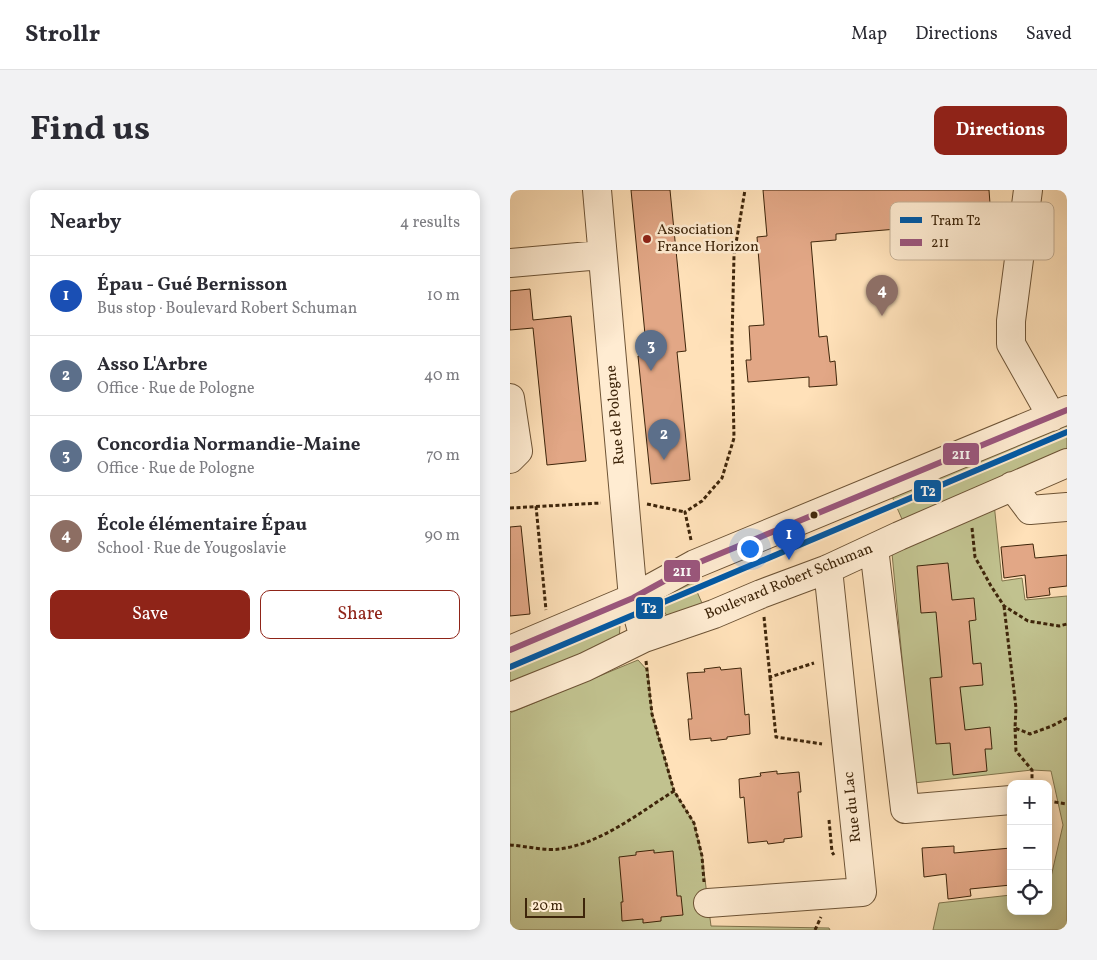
<!DOCTYPE html>
<meta charset="utf-8">
<style>
body{margin:0;font-family:Vollkorn,serif;background:#f2f2f3;color:#2b2b33}
.controls{position:absolute;right:15px;bottom:15px;display:grid;overflow:hidden;border-radius:10px;box-shadow:0 2px 12px #0003}
.controls button{width:45px;height:45px;display:grid;place-items:center;padding:0;border:0;border-bottom:1px solid #e1e1e2;background:#fff;color:#2b2b33;font:25px sans-serif}
.scale{position:absolute;left:15px;bottom:12px;width:60px;box-sizing:border-box;padding-left:5px;border:2px solid #3e250a;border-top:0;font-size:14px;line-height:18px;white-space:nowrap;color:#3e250a;-webkit-text-stroke:4px #ffecd2;paint-order:stroke}
.you{position:absolute;left:239px;top:358px;width:18px;height:18px;margin:-12px;border:4px solid #fff;border-radius:50%;background:#1a73e8;box-shadow:0 0 0 8px #1a73e833}
.badge{display:grid;place-items:center;width:32px;height:32px;border-radius:50%;background:#8f2418;color:#fff;font-size:16px;font-weight:700}
.pin{position:absolute;translate:-50% -41px;filter:drop-shadow(0 1px 2px #0008)}
.pin::after{content:'';position:absolute;top:26px;width:18px;height:15px;background:inherit;clip-path:polygon(0 0,100% 0,50% 100%)}
.list{margin:0;padding:0;list-style:none}
h2{display:flex;justify-content:space-between;align-items:center;height:65px;margin:0;padding:0 20px;font-size:21px}
h2 small{font-size:16px;font-weight:400;color:#7c7c81}
.list li{display:grid;grid-template-columns:32px 1fr auto;gap:15px;align-items:center;box-sizing:border-box;height:80px;padding:0 20px;border-top:1px solid #e1e1e2}
.list b{display:block;font-size:19px;white-space:nowrap}
.list p{margin:0;font-size:16px;white-space:nowrap;color:#7c7c81}
.list em{font-size:16px;font-style:normal;color:#7c7c81}
.actions{display:flex;gap:10px;padding:15px 20px}
.actions a{flex:1;padding:11px 0;border:1px solid #8f2418;border-radius:10px;text-align:center;font-size:18px;color:#8f2418}
.actions .main{background:#8f2418;color:#fff}
.icon{flex:none;width:28px;height:28px;fill:none;stroke:currentColor;stroke-width:2;stroke-linecap:round;stroke-linejoin:round}
.map{position:relative;flex:none;width:557px;height:740px;overflow:hidden;border-radius:10px}
header{display:flex;align-items:center;gap:30px;box-sizing:border-box;height:70px;padding:0 25px;background:#fff;border-bottom:1px solid #e1e1e2}
header strong{font-size:24px}
nav{display:flex;gap:28px;margin-inline-start:auto;font-size:18px}
.intro{display:flex;align-items:center;justify-content:space-between;box-sizing:border-box;height:120px;padding:0 30px}
h1{margin:0;font-size:35px}
.button{padding:12px 22px;border-radius:10px;background:#8f2418;color:#fff;font-size:18px;font-weight:700}
main{display:flex;gap:30px;padding:0 30px}
aside{flex:1;background:#fff;border-radius:10px;box-shadow:0 2px 12px #0003}
.map>svg:first-child{display:block}
.green{fill:#c1c28f;stroke:#80744c}
.building{fill:#e2a786;stroke:#3e250a}
.lines{fill:none;stroke-linecap:round;stroke-linejoin:round}
.minor-casing{stroke:#6e5436;stroke-width:30}
.path{stroke:#3e250a;stroke-width:3;stroke-dasharray:4 2.5;stroke-linecap:butt}
.minor{stroke:#ffecd2;stroke-width:28}
.bus-1-casing{stroke:#ffecd2;stroke-width:10}
.bus-1{stroke:#9b567e;stroke-width:6}
.tram-1-casing{stroke:#ffecd2;stroke-width:10}
.tram-1{stroke:#0059a6;stroke-width:6}
.poi-dot{fill:#8f2418;stroke:#ffecd2;stroke-width:2}
.bus-dot{fill:#3e250a;stroke:#ffecd2;stroke-width:2}
.labels{text-anchor:middle;dominant-baseline:central;stroke-width:5;stroke-linejoin:round;paint-order:stroke}
.poi-label{font-size:15px;fill:#3e250a;stroke:#ffecd2;text-anchor:start}
.street-label{font-size:15px;fill:#3e250a;stroke:#ffecd2}
.key{fill:#ffecd2;stroke:#c5b096;stroke-width:1}
.key-label{font-size:14px;fill:#3e250a}
.line-badge{stroke:#ffecd2;stroke-width:2}
.badge-label{font-size:14px;text-anchor:middle;font-weight:bold;fill:#fff}
</style>
<header>
<strong>Strollr</strong>
<nav><a>Map</a><a>Directions</a><a>Saved</a></nav>
</header>
<div class="intro"><h1>Find us</h1><a class="button">Directions</a></div>
<main>
<aside>
<h2>Nearby<small>4 results</small></h2>
<ul class="list">
<li><span class="badge" style="background:#1a4fb4">1</span><div><b>Épau - Gué Bernisson</b><p>Bus stop · Boulevard Robert Schuman</p></div><em>10 m</em></li>
<li><span class="badge" style="background:#5c6f8a">2</span><div><b>Asso L'Arbre</b><p>Office · Rue de Pologne</p></div><em>40 m</em></li>
<li><span class="badge" style="background:#5c6f8a">3</span><div><b>Concordia Normandie-Maine</b><p>Office · Rue de Pologne</p></div><em>70 m</em></li>
<li><span class="badge" style="background:#8d6e63">4</span><div><b>École élémentaire Épau</b><p>School · Rue de Yougoslavie</p></div><em>90 m</em></li>
</ul>
<div class="actions"><a class="main">Save</a><a>Share</a></div>
</aside>
<div class="map">
<svg width="557" height="740" viewBox="0 0 557 740">
<rect width="100%" height="100%" fill="#ffe1b9"/>
<filter id="stains"><feTurbulence type="fractalNoise" baseFrequency=".004" numOctaves="4"/><feColorMatrix values="0 0 0 0 .2 0 0 0 0 .09 0 0 0 0 .02 0 0 0 .5 -.17"/></filter>
<radialGradient id="worn" r=".72"><stop offset=".6" stop-color="#630" stop-opacity="0"/><stop offset="1" stop-color="#630" stop-opacity=".3"/></radialGradient>
<path class="green" d="M 557,229 L 557,264 L 395,336 L 381,304 Z
M 484,313 L 492,391 L 512,388 L 515,410 L 557,406 L 557,740 L 423,740 L 429,713 L 501,705 L 501,721 L 538,721 L 538,700 L 553,635 L 541,581 L 522,580 L 404,593 L 381,353 Z
M 181,388 L 195,420 L 158,427 L 151,417 L 151,408 Z
M 102,429 L 110,436 L 109,450 L 0,498 L 0,465 Z
M 128,470 L 138,481 L 142,524 L 164,601 L 184,633 L 192,666 L 201,736 L 319,738 L 320,740 L 0,740 L 0,523 Z"/>
<path class="building" d="M 121,0 L 160,0 L 176,161 L 167,162 L 180,290 L 141,294 L 128,166 L 137,165 Z
M 253,0 L 479,0 L 483,55 L 461,57 L 460,53 L 425,56 L 424,36 L 326,44 L 326,50 L 301,52 L 309,147 L 317,146 L 320,172 L 325,171 L 327,195 L 299,197 L 299,187 L 238,192 L 236,170 L 241,170 L 239,136 L 254,135 L 247,47 L 257,46 Z
M 20,99 L 23,130 L 61,126 L 76,271 L 37,275 L 23,138 L 0,140 L 0,101 Z
M 11,336 L 20,424 L 0,426 L 0,337 Z
M 523,354 L 525,368 L 557,365 L 557,396 L 539,398 L 540,405 L 517,408 L 515,385 L 494,388 L 491,357 Z
M 438,373 L 442,410 L 464,408 L 466,430 L 459,431 L 463,474 L 471,473 L 473,495 L 450,497 L 455,540 L 480,537 L 482,559 L 475,559 L 477,581 L 443,585 L 440,553 L 426,554 L 420,488 L 432,487 L 426,422 L 411,423 L 407,376 Z
M 210,477 L 211,480 L 231,478 L 235,525 L 239,524 L 240,544 L 217,547 L 217,549 L 201,551 L 201,548 L 180,550 L 178,529 L 182,529 L 177,483 L 195,482 L 194,479 Z
M 267,581 L 267,584 L 289,582 L 291,602 L 288,602 L 292,647 L 274,649 L 274,652 L 258,654 L 257,651 L 238,653 L 234,607 L 230,608 L 229,589 L 251,586 L 250,583 Z
M 444,656 L 444,663 L 501,658 L 501,695 L 460,699 L 461,706 L 438,709 L 436,684 L 414,687 L 412,658 Z
M 144,660 L 144,663 L 163,661 L 167,706 L 171,706 L 173,725 L 151,727 L 151,731 L 133,733 L 133,729 L 112,731 L 111,712 L 113,712 L 109,667 L 126,665 L 126,662 Z"/>
<g class="lines">
<defs>
<path id="minor" d="M 87,0 L 123,408 L 134,448
M 518,0 L 501,131 L 501,154 L 542,227
M 0,73 L 91,65
M 0,208 L 8,261 L 0,269
M 502,296 L 520,320 L 557,317
M 364,358 L 395,619 L 501,610
M 0,460 L 123,408 L 185,374 L 557,220
M 0,507 L 75,477 L 134,448 L 204,424 L 251,404 L 318,379 L 389,346 L 557,273
M 198,713 L 352,702 L 318,379"/>
</defs>
<use href="#minor" class="minor-casing"/>
<path class="path" d="M 137,314 L 175,322
M 26,316 L 36,420
M 0,318 L 91,313
M 462,338 L 465,367 L 481,396 L 494,416 L 518,431 L 549,436 L 557,434
M 181,350 L 175,322 L 192,311 L 212,288 L 224,248 L 222,151 L 224,65 L 235,0
M 494,416 L 506,518 L 505,538 L 520,544 L 542,536 L 557,528
M 254,427 L 260,487 L 304,473
M 136,471 L 142,524 L 164,601 L 184,633 L 192,666 L 194,692
M 260,487 L 266,547 L 312,554
M 505,538 L 506,561 L 522,580 L 522,594
M 538,611 L 557,614
M 319,630 L 322,662 L 324,665
M 0,655 C 15,656 36,661 50,659 C 92,653 129,623 164,601
M 305,740 L 311,727"/>
<use href="#minor" class="minor"/>
<defs>
<path id="bus-1" d="M 0,460 L 123,408 L 185,374 L 557,220"/>
</defs>
<use href="#bus-1" class="bus-1-casing"/>
<use href="#bus-1" class="bus-1"/>
<defs>
<path id="tram-1" d="M 0,477 L 557,242"/>
</defs>
<use href="#tram-1" class="tram-1-casing"/>
<use href="#tram-1" class="tram-1"/>
</g>
<circle class="poi-dot" cx="137" cy="49" r="5"/>
<circle class="bus-dot" cx="304" cy="325" r="4.5"/>
<g class="labels">
<g class="poi-label">
<text x="147" y="40">Association<tspan x="147" dy="17">France Horizon</tspan></text>
</g>
<g class="street-label">
<text transform="translate(106 225) rotate(-95)">Rue de Pologne</text>
<text transform="translate(279 392) rotate(-22)">Boulevard Robert Schuman</text>
<text transform="translate(343 617) rotate(-96)">Rue du Lac</text>
</g>
</g>
<rect x="380" y="12" width="164" height="58" rx="8" class="key"/>
<rect x="390" y="27" width="22" height="6" fill="#0059a6"/>
<rect x="390" y="49" width="22" height="7" fill="#9b567e"/>
<g class="key-label">
<text x="421" y="35">Tram T2</text>
<text x="421" y="57">211</text>
</g>
<g class="line-badge">
<rect x="432" y="252" width="38" height="24" rx="5" fill="#9b567e"/>
<rect x="403" y="289" width="29" height="24" rx="5" fill="#0059a6"/>
<rect x="153" y="369" width="38" height="24" rx="5" fill="#9b567e"/>
<rect x="125" y="406" width="29" height="24" rx="5" fill="#0059a6"/>
</g>
<g class="badge-label">
<text x="451" y="269">211</text>
<text x="418" y="306">T2</text>
<text x="172" y="386">211</text>
<text x="139" y="423">T2</text>
</g>
<rect width="100%" height="100%" filter="url(#stains)"/>
<rect width="100%" height="100%" fill="url(#worn)"/>
</svg>
<div class="controls">
<button>+</button>
<button>−</button>
<button><svg class="icon" aria-label="locate" viewBox="0 0 24 24"><circle cx="12" cy="12" r="6"/><path d="M12 2v4M12 18v4M2 12h4M18 12h4"/></svg></button>
</div>
<div class="scale">20 m</div>
<div class="you"></div>
<div class="pin badge" style="left:279px;top:370px;background:#1a4fb4">1</div>
<div class="pin badge" style="left:154px;top:270px;background:#5c6f8a">2</div>
<div class="pin badge" style="left:141px;top:181px;background:#5c6f8a">3</div>
<div class="pin badge" style="left:372px;top:126px;background:#8d6e63">4</div>
</div>
</main>
